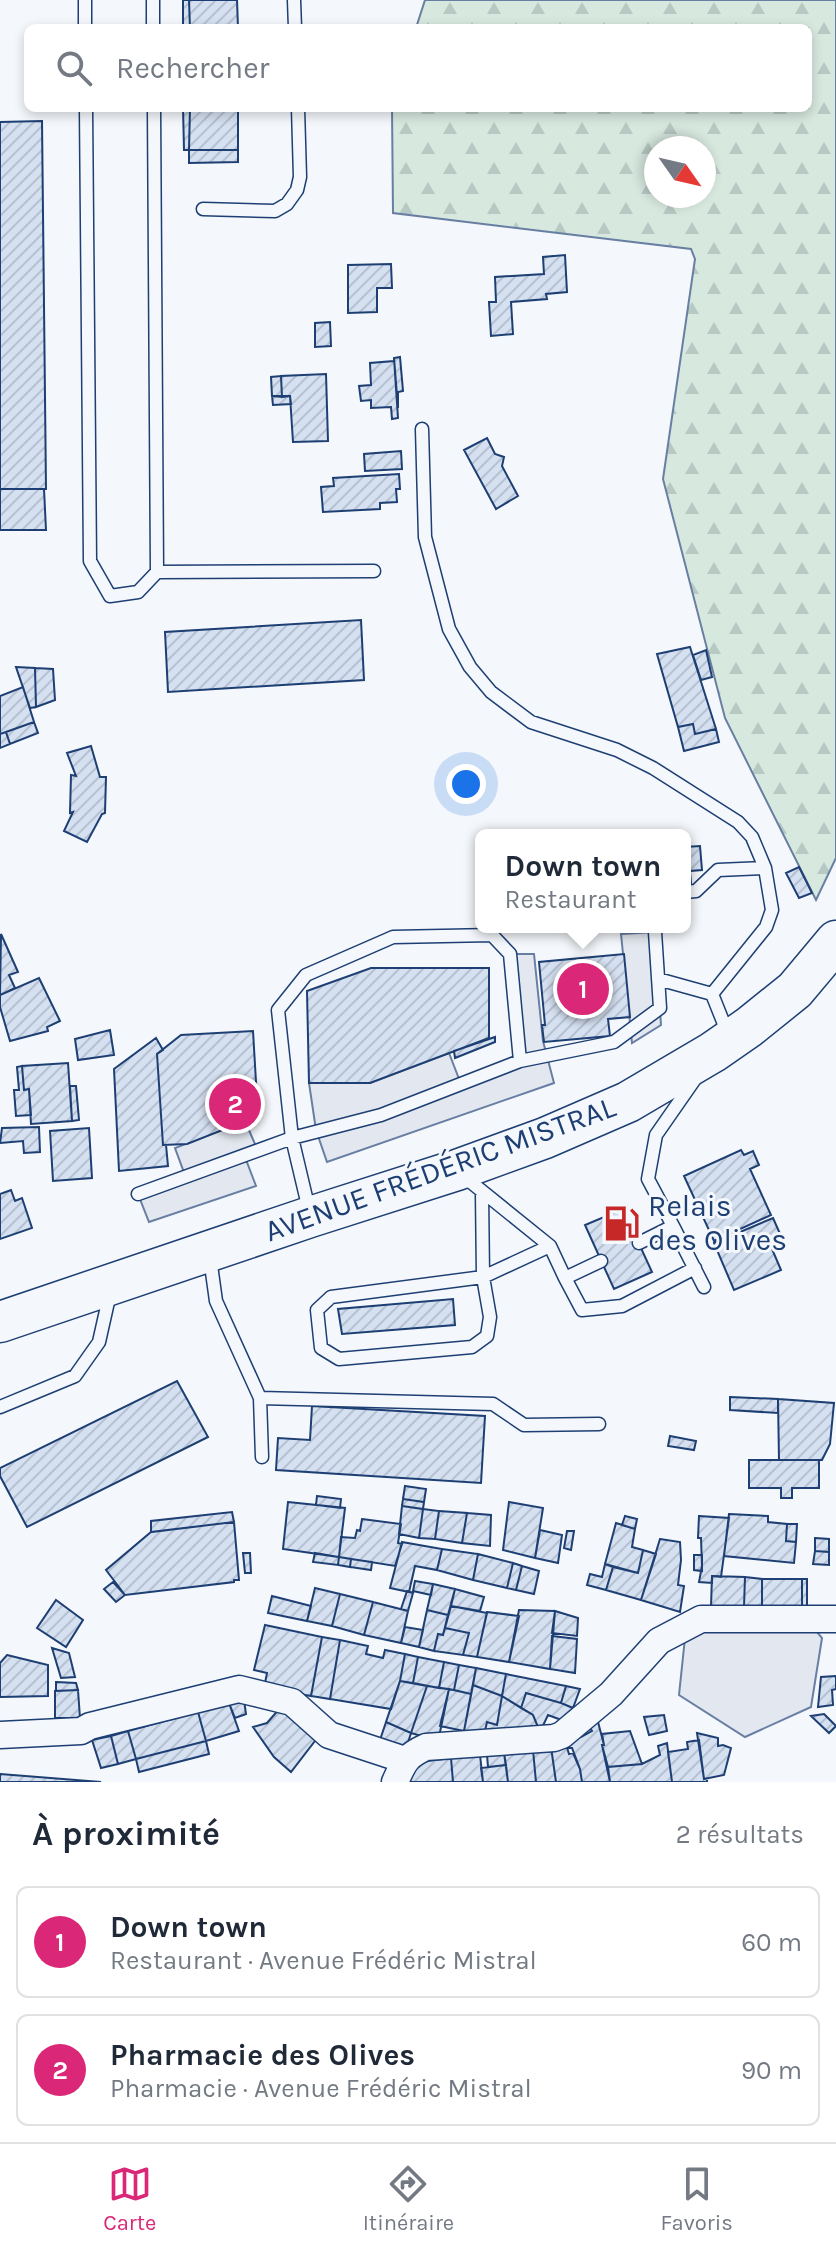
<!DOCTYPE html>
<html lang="fr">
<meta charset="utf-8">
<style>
body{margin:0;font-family:Karla,sans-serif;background:#f2f2f3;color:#1f2937}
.compass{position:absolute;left:644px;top:136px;width:72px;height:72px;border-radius:50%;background:#fff;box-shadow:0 4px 12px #0003;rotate:124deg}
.you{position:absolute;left:466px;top:784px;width:28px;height:28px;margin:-20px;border:6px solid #fff;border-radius:50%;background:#1a73e8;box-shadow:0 0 0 12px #1a73e833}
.badge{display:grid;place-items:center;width:52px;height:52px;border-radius:50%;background:#db2777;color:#fff;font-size:26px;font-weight:700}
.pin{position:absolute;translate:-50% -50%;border:4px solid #fff;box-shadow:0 2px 8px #0006}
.popup{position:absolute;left:475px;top:829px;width:216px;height:104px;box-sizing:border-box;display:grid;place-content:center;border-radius:12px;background:#fff;filter:drop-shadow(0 2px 6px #0005);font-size:26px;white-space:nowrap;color:#747a83}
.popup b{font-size:30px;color:#1f2937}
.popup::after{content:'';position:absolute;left:50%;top:100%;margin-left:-16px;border:16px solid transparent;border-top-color:#fff}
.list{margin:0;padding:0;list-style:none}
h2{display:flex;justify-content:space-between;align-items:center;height:104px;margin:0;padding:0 32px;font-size:34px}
h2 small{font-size:26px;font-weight:400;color:#747a83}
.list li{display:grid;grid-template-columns:52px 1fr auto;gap:24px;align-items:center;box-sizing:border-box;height:112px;margin:0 16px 16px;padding:0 16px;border:2px solid #e0e1e3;border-radius:12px}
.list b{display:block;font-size:30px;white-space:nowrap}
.list p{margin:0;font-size:26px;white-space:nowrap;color:#747a83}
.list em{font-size:26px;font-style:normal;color:#747a83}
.icon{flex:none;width:44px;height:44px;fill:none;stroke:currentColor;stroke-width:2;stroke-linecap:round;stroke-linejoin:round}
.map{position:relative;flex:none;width:836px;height:1782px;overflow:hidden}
.search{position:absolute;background:#fff;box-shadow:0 4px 12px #0003;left:24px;right:24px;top:24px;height:88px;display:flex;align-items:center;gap:20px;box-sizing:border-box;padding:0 28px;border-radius:12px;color:#747a83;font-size:30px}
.sheet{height:360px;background:#fff}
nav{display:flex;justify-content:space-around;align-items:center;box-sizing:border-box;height:112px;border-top:2px solid #e0e1e3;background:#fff;font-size:22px;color:#747a83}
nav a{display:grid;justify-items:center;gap:4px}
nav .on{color:#db2777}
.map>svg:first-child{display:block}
.forest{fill:url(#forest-firs);stroke:#687fa3;stroke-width:2;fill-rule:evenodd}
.parking{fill:#e3e8f0;stroke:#687fa3;stroke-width:2}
.building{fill:url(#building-hatch);stroke:#1d3f73;stroke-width:2}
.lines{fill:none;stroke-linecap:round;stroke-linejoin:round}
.lane-casing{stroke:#1d3f73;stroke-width:15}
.street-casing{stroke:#1d3f73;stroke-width:29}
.primary-casing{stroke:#1d3f73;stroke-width:43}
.lane{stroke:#f4f7fb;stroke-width:12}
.street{stroke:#f4f7fb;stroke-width:26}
.primary{stroke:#f4f7fb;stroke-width:40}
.labels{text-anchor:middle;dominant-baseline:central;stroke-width:6;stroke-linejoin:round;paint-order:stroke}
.street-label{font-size:30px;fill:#1d3f73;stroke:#f4f7fb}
.poi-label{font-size:30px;fill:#1d3f73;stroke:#f4f7fb;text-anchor:start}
</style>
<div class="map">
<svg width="836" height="1782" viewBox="0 0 836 1782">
<defs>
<pattern id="forest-firs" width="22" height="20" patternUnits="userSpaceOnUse" patternTransform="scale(2)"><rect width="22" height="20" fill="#d7e8df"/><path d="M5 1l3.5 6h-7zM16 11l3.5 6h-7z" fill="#b8c8c3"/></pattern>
<pattern id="building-hatch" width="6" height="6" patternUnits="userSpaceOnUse" patternTransform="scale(2)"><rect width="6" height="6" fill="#d5e0f0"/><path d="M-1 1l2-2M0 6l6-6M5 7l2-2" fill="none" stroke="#b6c1d1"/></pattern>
</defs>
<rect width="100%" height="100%" fill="#f4f7fb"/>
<path class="forest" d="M 425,0 L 836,0 L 836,858 L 816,900 L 725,718 L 663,479 L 695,259 L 691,249 L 393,213 L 392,108 L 808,108 L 808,28 L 416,28 ZM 656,148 L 704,148 L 704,196 L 656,196 Z"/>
<path class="parking" d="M 655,932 L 661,1025 L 632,1043 L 621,934 Z
M 510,954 L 534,954 L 543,1041 L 554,1083 L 327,1162 L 316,1130 L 309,1083 L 370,1083 L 449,1053 L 461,1084 L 520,1061 Z
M 245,1121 L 258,1151 L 245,1157 L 256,1186 L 149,1222 L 138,1194 L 186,1178 L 175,1148 Z
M 813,1627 L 822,1638 L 811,1707 L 745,1737 L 679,1695 L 685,1638 L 699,1631 Z"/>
<path class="building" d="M 183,0 L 189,0 L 190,28 L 183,28 Z
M 189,0 L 237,0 L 238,28 L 190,28 Z
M 183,108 L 190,108 L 189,150 L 184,150 Z
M 190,108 L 238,108 L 238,150 L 189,150 Z
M 42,121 L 46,489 L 0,489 L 0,122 Z
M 189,150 L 238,150 L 238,162 L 189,163 Z
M 565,255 L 567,292 L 546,294 L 547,299 L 511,302 L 513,334 L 491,336 L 489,302 L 496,302 L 495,277 L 544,274 L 543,257 Z
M 391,264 L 392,288 L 377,288 L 377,312 L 348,313 L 348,265 Z
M 330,322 L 331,346 L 315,347 L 315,323 Z
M 400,357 L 403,391 L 398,392 L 398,408 L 394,358 Z
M 394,358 L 398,418 L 392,419 L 391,407 L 371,408 L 371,400 L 361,401 L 359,386 L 371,385 L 370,363 L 394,361 Z
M 326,374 L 328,441 L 293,442 L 290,396 L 282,397 L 281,376 Z
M 281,376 L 282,397 L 272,396 L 271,377 Z
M 272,396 L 290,396 L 291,404 L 273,405 Z
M 487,438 L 495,454 L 504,457 L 502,466 L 518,496 L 496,509 L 464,450 Z
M 401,451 L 402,469 L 365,471 L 364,454 Z
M 399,474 L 400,489 L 396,489 L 397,502 L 380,503 L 380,509 L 323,512 L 321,487 L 334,486 L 333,478 Z
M 0,489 L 44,489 L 46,530 L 0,530 Z
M 361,620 L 364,680 L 168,692 L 165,632 Z
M 690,647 L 716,729 L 695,734 L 693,724 L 678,727 L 657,654 Z
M 706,650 L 712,677 L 701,680 L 693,655 Z
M 16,667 L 35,668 L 36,707 L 30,708 Z
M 35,668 L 53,669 L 55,700 L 36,707 Z
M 23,687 L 34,722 L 0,734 L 0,696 Z
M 34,722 L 38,733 L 10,744 L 6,732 Z
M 693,724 L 695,734 L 716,729 L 719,742 L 684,751 L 678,727 Z
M 6,732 L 10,744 L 0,748 L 0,734 Z
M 91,746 L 100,777 L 106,777 L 105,813 L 102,814 L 87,842 L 64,831 L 73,812 L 70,813 L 71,775 L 76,776 L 67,753 Z
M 700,846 L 702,870 L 690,871 L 691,883 L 685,883 L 685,847 Z
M 799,867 L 812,893 L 799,898 L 786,873 Z
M 1,934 L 18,972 L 9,975 L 15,988 L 0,995 Z
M 624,954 L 630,1017 L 608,1019 L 610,1036 L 544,1042 L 542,1025 L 545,1025 L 539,962 Z
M 371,968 L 489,968 L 489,1038 L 370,1083 L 309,1083 L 307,991 Z
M 39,978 L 60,1021 L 47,1027 L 48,1031 L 10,1041 L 0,1007 L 0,995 Z
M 110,1030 L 114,1055 L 78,1060 L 75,1039 Z
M 253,1031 L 258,1116 L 187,1144 L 163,1145 L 157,1054 L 181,1035 Z
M 495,1037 L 495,1042 L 455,1058 L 454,1051 Z
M 156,1038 L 163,1050 L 157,1054 L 163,1145 L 166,1145 L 168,1166 L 119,1171 L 114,1069 Z
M 68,1063 L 72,1121 L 31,1124 L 29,1089 L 24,1090 L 22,1066 Z
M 22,1066 L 24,1090 L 29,1089 L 31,1115 L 16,1116 L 14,1090 L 19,1090 L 17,1067 Z
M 70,1086 L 76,1086 L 79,1120 L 72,1121 Z
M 39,1127 L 40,1152 L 24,1153 L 23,1141 L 0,1143 L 2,1128 Z
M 89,1128 L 92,1178 L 53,1181 L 50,1131 Z
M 741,1150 L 744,1155 L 753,1151 L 759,1165 L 750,1169 L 771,1215 L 714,1241 L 684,1176 Z
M 11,1190 L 15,1201 L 22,1198 L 32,1228 L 0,1239 L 0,1194 Z
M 623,1209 L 652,1272 L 614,1289 L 585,1225 Z
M 773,1218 L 781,1236 L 769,1242 L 781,1270 L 734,1290 L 714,1243 Z
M 453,1299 L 455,1325 L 342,1334 L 338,1309 Z
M 177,1381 L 208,1437 L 27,1527 L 0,1476 L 0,1468 Z
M 730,1397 L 778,1399 L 778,1413 L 730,1410 Z
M 778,1399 L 834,1403 L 830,1444 L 822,1460 L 779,1460 Z
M 312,1406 L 485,1416 L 481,1483 L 276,1470 L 278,1438 L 310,1440 Z
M 670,1436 L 696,1441 L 694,1450 L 668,1446 Z
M 749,1460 L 819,1460 L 819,1488 L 792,1488 L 792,1498 L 781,1498 L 781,1488 L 749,1488 Z
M 405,1486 L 426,1489 L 424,1502 L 403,1499 Z
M 317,1496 L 341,1499 L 340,1508 L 316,1505 Z
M 403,1499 L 424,1502 L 423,1509 L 402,1506 Z
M 288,1502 L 345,1508 L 339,1557 L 283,1549 Z
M 509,1502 L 543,1508 L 535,1558 L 503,1550 Z
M 402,1506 L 423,1509 L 419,1538 L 399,1534 Z
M 423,1509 L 439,1511 L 435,1539 L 419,1538 Z
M 439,1511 L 467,1513 L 462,1543 L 435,1539 Z
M 232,1512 L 234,1522 L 151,1532 L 151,1521 Z
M 467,1513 L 491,1515 L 490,1546 L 462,1543 Z
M 729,1514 L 768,1516 L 768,1522 L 787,1524 L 786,1541 L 796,1542 L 794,1563 L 724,1556 Z
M 625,1516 L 637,1519 L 635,1529 L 622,1525 Z
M 699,1516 L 729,1518 L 721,1577 L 712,1576 L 712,1583 L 699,1582 L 702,1566 L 701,1538 L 698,1538 Z
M 362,1519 L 401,1524 L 398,1543 L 402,1544 L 395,1566 L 339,1557 L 341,1537 L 355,1538 L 357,1530 L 360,1531 Z
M 234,1522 L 239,1580 L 234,1580 L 234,1582 L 125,1595 L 106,1570 L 151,1532 Z
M 616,1523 L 635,1529 L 632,1547 L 643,1550 L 638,1573 L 605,1564 Z
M 787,1524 L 797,1524 L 796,1542 L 786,1541 Z
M 540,1530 L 562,1535 L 558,1563 L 535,1558 Z
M 567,1531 L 574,1531 L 571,1550 L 564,1548 Z
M 815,1538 L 829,1539 L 829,1552 L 815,1551 Z
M 660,1539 L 680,1542 L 681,1560 L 678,1585 L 684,1586 L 680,1612 L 641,1600 Z
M 402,1542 L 442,1549 L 437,1570 L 415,1566 L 409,1592 L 390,1588 Z
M 442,1549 L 478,1554 L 473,1580 L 437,1570 Z
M 643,1550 L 656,1554 L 641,1600 L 606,1590 L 613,1567 L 638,1573 Z
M 815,1551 L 829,1552 L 829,1565 L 813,1564 Z
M 243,1553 L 250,1553 L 251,1573 L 245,1573 Z
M 315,1553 L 339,1557 L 338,1565 L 313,1562 Z
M 478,1554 L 513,1563 L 507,1588 L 473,1580 Z
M 694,1555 L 702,1555 L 702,1571 L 694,1570 Z
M 339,1557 L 351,1559 L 350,1567 L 338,1565 Z
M 351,1559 L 372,1562 L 371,1570 L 350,1567 Z
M 513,1563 L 522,1566 L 516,1590 L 507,1588 Z
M 605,1564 L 613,1567 L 606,1590 L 587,1585 L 590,1574 L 602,1577 Z
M 522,1566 L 539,1571 L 534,1594 L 516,1590 Z
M 712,1576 L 745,1577 L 744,1607 L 711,1607 Z
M 745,1577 L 762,1579 L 762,1608 L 744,1607 Z
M 762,1579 L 802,1579 L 802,1609 L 762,1608 Z
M 802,1579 L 807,1579 L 807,1609 L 802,1609 Z
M 415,1581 L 433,1584 L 431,1595 L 413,1591 Z
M 113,1582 L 125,1595 L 116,1602 L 104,1589 Z
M 433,1584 L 455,1589 L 448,1615 L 427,1610 Z
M 315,1588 L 340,1594 L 332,1626 L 307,1621 Z
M 455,1589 L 484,1597 L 480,1611 L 451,1606 Z
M 407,1591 L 413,1593 L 408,1611 L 401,1609 Z
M 340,1594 L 373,1602 L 364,1635 L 332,1626 Z
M 272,1596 L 311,1606 L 307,1621 L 268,1613 Z
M 56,1600 L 83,1620 L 66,1647 L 37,1628 Z
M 373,1602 L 408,1611 L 401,1643 L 364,1635 Z
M 451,1606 L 487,1613 L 477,1657 L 463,1655 L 469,1633 L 445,1628 Z
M 427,1610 L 448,1615 L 443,1635 L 438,1634 L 434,1651 L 419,1647 Z
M 519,1610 L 555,1611 L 550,1669 L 509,1662 Z
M 555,1611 L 578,1618 L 577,1636 L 552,1633 Z
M 487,1612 L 519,1616 L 509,1662 L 477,1657 Z
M 265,1625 L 322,1637 L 311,1696 L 264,1688 L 267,1673 L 254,1670 Z
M 405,1627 L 423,1630 L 419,1647 L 401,1643 Z
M 445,1628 L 469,1633 L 463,1655 L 434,1651 L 438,1634 L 443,1635 Z
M 552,1636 L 577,1639 L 575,1673 L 550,1669 Z
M 322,1637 L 340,1640 L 330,1699 L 311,1696 Z
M 340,1640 L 368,1646 L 366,1654 L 383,1658 L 385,1650 L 405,1654 L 400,1681 L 391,1709 L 330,1699 Z
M 52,1648 L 69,1653 L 75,1677 L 61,1678 Z
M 405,1654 L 418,1657 L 413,1683 L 400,1681 Z
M 7,1655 L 48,1665 L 48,1696 L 0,1697 L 0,1663 Z
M 418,1657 L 444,1662 L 439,1688 L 413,1683 Z
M 444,1662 L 459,1665 L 454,1690 L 439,1688 Z
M 459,1665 L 476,1668 L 471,1694 L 454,1690 Z
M 476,1668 L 506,1674 L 502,1696 L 473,1685 Z
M 506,1674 L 566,1686 L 561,1703 L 526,1693 L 521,1708 L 502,1696 Z
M 836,1676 L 836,1689 L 832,1690 L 833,1705 L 818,1707 L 821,1677 Z
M 400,1681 L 427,1686 L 411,1733 L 386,1722 Z
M 56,1682 L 76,1683 L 78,1690 L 56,1691 Z
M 473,1685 L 502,1696 L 497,1725 L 487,1722 L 484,1735 L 464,1731 Z
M 427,1686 L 449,1689 L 439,1737 L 425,1737 L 411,1733 Z
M 566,1686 L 580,1689 L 573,1708 L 561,1703 Z
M 449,1689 L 471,1694 L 464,1731 L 440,1726 Z
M 78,1690 L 80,1718 L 55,1718 L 55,1691 Z
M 526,1693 L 561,1703 L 580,1711 L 567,1722 L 548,1715 L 540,1732 L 533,1715 L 521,1708 Z
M 502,1696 L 533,1715 L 540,1732 L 484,1735 L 487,1722 L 497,1725 Z
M 244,1700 L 246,1714 L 235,1718 L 229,1703 Z
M 229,1703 L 239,1731 L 206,1741 L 198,1712 Z
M 280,1708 L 318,1737 L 291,1772 L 274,1757 L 253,1727 L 267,1723 Z
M 198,1712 L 206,1741 L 136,1759 L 128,1731 Z
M 824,1714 L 836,1726 L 829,1733 L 811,1716 Z
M 664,1715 L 667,1731 L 649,1735 L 644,1717 Z
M 597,1718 L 604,1745 L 602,1745 L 610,1782 L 582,1782 L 580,1769 L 572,1748 L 567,1748 L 566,1744 L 577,1733 L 581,1737 L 592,1731 L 588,1725 Z
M 386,1722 L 411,1733 L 405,1752 L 379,1743 Z
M 128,1731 L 136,1759 L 118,1764 L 111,1736 Z
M 630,1731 L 642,1764 L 608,1767 L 602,1745 L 604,1745 L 602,1734 Z
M 697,1733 L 718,1738 L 718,1746 L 723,1745 L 731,1748 L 724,1775 L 704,1779 Z
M 111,1736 L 118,1764 L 101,1768 L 92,1740 Z
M 699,1740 L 704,1779 L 707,1779 L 707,1782 L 672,1782 L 668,1752 L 688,1749 L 687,1742 Z
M 206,1741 L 209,1754 L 139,1772 L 136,1759 Z
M 667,1743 L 672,1782 L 610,1782 L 608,1767 L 642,1764 L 660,1755 L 658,1746 Z
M 566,1744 L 569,1754 L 573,1753 L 580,1769 L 582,1782 L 556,1782 L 551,1747 Z
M 551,1747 L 556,1782 L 536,1782 L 533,1750 Z
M 533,1750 L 536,1782 L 508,1782 L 504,1753 Z
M 504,1753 L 506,1765 L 488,1767 L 487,1755 Z
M 480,1755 L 483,1782 L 453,1782 L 451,1758 Z
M 451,1758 L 453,1782 L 407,1782 L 419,1762 Z
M 506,1765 L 508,1782 L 483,1782 L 481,1768 Z
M 0,1774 L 101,1782 L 0,1782 Z"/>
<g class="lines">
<defs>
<path id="lane" d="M 85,0 L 85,28
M 153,0 L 153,28
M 294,0 L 295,28
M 86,108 L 90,561 L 110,596 L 138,592 L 157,572 L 374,571
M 154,108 L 157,572
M 203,209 L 275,211 L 287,204 L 297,190 L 300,177 L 298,108
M 422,429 L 425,537 L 449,629 L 470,667 L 491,692 L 531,722 L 617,750 L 653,768 L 738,822 L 752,837 L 765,868 L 772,910 L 766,927 L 712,994 L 728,1034
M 685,892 L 696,891 L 718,870 L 765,868
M 658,979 L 712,994
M 462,1175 L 550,1246 L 565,1278 L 601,1261
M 482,1193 L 483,1277 L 550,1246
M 138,1194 L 292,1138 L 381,1115 L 520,1061 L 614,1042 L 660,1008 L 655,932
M 310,1214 L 292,1138 L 278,1010 L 306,975 L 393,937 L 492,935 L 510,954 L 520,1061
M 673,1226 L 704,1287
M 639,1243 L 673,1226 L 648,1179 L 656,1135 L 695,1079
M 210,1258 L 216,1301 L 260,1398 L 262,1457
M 483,1277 L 490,1317 L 487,1336 L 472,1347 L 339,1359 L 321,1348 L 317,1310 L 331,1297 Z
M 565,1278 L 582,1310 L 622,1306 L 695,1268
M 260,1398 L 493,1404 L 524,1425 L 599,1424
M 0,1407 L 75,1376 L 99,1342 L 110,1293"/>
<path id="street" d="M 0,1735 L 81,1731 L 90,1726 L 239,1689 L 292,1702 L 329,1735 L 405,1760
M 395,1782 C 404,1762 406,1756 426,1747 L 554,1738 L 562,1735 L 611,1694 L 659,1641 L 701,1619 L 836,1619"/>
<path id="primary" d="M 0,1322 L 310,1217 L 457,1170 L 545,1138 L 628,1102 L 713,1052 L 749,1027 L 795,990 L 836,941"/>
</defs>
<use href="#lane" class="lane-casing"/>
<use href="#street" class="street-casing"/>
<use href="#primary" class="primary-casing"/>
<use href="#lane" class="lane"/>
<use href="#street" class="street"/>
<use href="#primary" class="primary"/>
</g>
<defs>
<symbol id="fuel-bare" viewBox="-9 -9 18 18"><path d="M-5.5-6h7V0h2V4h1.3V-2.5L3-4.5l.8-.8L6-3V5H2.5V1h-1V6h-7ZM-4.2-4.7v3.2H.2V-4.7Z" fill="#c62828" stroke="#f4f7fb" stroke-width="2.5" paint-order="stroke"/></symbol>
</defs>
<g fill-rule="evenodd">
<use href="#fuel-bare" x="596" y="1198" width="51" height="51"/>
</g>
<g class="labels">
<g class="street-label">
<text transform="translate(440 1169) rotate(-20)">AVENUE FRÉDÉRIC MISTRAL</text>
</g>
<g class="poi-label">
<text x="648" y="1206">Relais<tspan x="648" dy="34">des Olives</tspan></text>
</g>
</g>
</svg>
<svg class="compass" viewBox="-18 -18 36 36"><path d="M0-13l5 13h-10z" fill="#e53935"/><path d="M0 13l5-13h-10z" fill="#747a83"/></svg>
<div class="you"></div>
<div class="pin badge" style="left:583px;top:989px">1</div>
<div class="popup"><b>Down town</b>Restaurant</div>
<div class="pin badge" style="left:235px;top:1104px">2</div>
<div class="search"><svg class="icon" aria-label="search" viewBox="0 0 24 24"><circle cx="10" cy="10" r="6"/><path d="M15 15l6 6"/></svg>Rechercher</div>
</div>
<section class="sheet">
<h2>À proximité<small>2 résultats</small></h2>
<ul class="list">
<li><span class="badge">1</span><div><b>Down town</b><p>Restaurant · Avenue Frédéric Mistral</p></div><em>60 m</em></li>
<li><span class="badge">2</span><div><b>Pharmacie des Olives</b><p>Pharmacie · Avenue Frédéric Mistral</p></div><em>90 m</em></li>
</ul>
</section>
<nav>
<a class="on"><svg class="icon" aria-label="map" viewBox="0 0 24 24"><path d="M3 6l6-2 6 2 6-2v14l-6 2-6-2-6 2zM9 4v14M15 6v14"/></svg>Carte</a>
<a><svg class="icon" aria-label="directions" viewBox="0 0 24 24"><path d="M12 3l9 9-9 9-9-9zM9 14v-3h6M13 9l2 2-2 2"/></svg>Itinéraire</a>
<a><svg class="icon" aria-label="saved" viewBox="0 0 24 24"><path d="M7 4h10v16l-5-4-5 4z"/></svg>Favoris</a>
</nav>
